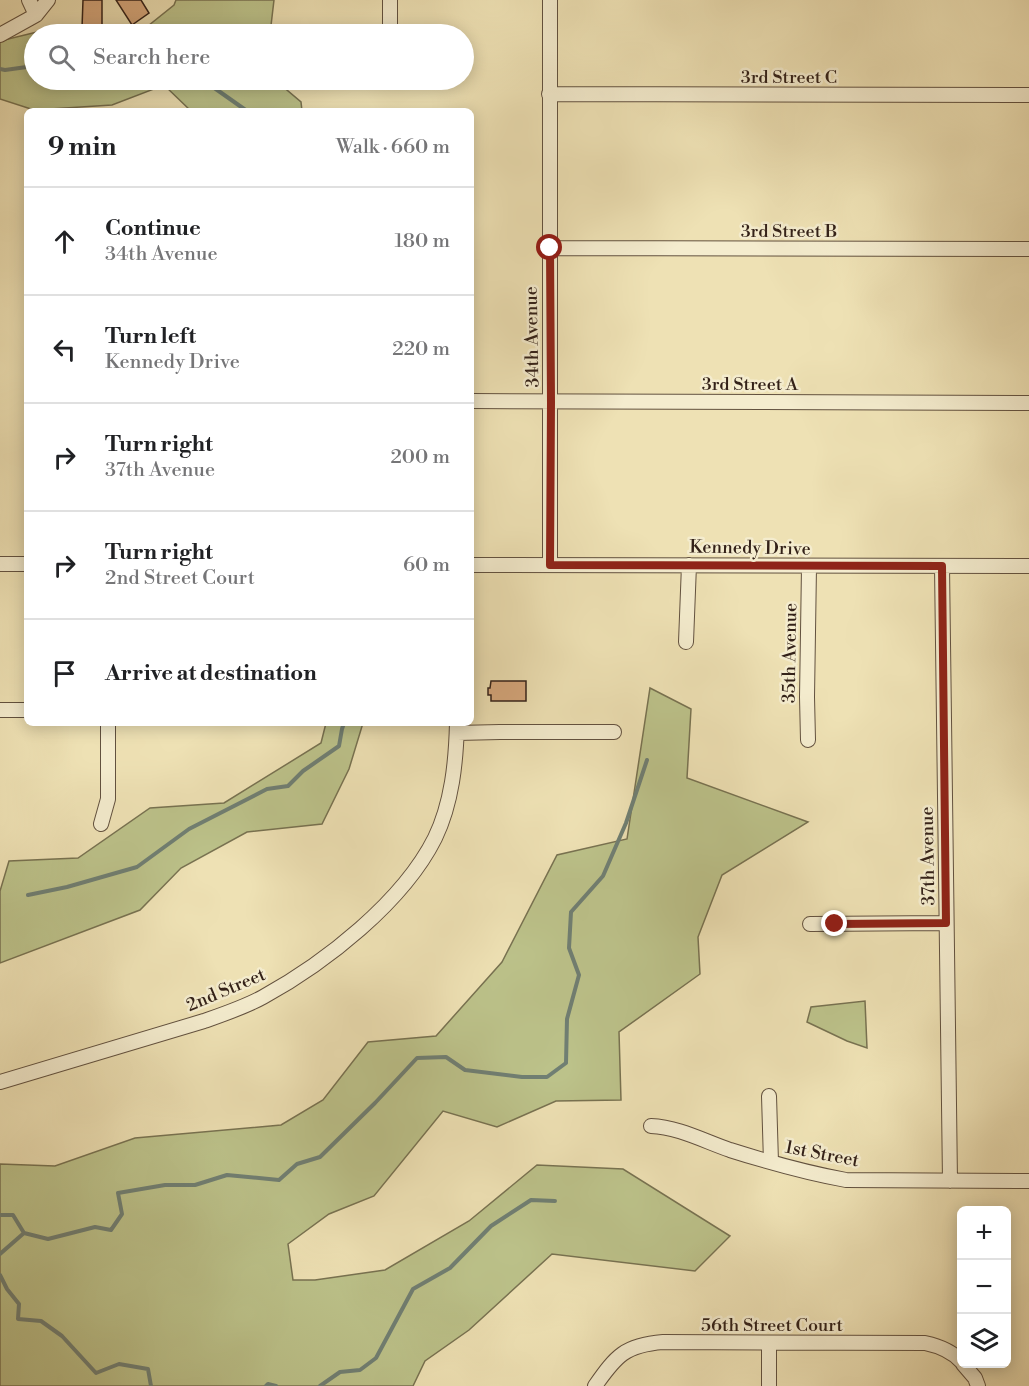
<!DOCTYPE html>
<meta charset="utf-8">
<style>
body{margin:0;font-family:"Libre Bodoni",serif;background:#f6f6f6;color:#202124}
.controls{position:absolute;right:18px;bottom:18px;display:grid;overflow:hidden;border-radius:9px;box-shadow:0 3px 15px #0003}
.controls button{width:54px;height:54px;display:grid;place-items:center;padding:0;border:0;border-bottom:2px solid #e0e0e0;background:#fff;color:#202124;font:30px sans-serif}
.stop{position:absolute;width:18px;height:18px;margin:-14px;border:4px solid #8f2418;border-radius:50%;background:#fff}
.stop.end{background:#8f2418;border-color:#fff;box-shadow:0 2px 6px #0008}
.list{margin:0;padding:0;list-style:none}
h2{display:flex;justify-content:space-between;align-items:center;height:78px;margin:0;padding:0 24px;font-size:26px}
h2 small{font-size:20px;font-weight:400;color:#757577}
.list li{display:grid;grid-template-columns:39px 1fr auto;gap:18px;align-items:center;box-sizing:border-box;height:108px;padding:0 24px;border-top:2px solid #e0e0e0}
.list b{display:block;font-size:22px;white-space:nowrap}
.list p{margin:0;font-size:20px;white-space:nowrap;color:#757577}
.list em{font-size:20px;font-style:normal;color:#757577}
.icon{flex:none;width:33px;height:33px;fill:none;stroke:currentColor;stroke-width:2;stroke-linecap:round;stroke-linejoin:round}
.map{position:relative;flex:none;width:1029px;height:1386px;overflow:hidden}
.search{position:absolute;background:#fff;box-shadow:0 3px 15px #0003;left:24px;top:24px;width:450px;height:66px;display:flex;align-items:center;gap:15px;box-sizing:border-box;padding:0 21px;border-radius:33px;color:#757577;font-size:22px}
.panel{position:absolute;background:#fff;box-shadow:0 3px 15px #0003;left:24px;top:108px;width:450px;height:618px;border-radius:9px}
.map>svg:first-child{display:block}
.green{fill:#bcc28a;stroke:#787251;stroke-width:1.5}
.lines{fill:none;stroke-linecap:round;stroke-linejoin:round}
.stream{stroke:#707f73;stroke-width:4}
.building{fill:#d6a77c;stroke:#332118;stroke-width:1.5}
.minor-casing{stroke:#62513f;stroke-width:16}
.minor{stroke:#f4ecce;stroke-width:14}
.route{stroke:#8f2418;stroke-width:8}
.labels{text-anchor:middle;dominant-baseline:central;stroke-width:5;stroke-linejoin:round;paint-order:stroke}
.street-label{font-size:18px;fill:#332118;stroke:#f4ecce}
</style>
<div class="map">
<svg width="1029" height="1386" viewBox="0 0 1029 1386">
<rect width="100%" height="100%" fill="#eee1b4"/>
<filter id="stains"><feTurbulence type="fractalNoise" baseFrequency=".00333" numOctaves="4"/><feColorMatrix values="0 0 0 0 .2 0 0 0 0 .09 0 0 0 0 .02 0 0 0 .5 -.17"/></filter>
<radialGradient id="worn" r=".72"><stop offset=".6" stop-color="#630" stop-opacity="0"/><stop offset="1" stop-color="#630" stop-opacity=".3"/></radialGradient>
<path class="green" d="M 176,0 L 274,0 L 270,34 L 138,34 L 174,5 Z
M 41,31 L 51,34 L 34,34 L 34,80 L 275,80 L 301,102 L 302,111 L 191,111 L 164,85 L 112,105 L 34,110 L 0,99 L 0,41 Z
M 650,688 L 691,709 L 687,778 L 808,822 L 722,875 L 698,937 L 700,974 L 619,1032 L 621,1100 L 556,1101 L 497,1127 L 443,1111 L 374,1196 L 329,1214 L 288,1244 L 293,1280 L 315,1280 L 385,1270 L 469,1221 L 537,1165 L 623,1169 L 730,1236 L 695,1271 L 552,1254 L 469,1330 L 425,1361 L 413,1386 L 0,1386 L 0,1164 L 55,1166 L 135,1138 L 281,1125 L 323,1100 L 368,1042 L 436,1036 L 502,962 L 557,855 L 627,839 Z
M 326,723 L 363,723 L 349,769 L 322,824 L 247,832 L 181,868 L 140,910 L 0,963 L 0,891 L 9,861 L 78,858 L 150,808 L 224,803 L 321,743 Z
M 865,1001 L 867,1048 L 847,1041 L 807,1022 L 811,1007 Z"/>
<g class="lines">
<path class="stream" d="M 0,69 L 5,70 L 34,66
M 203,80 L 247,111
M 28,895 L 67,887 L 137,867 L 189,829 L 267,789 L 288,786 L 303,771 L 339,746 L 342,729 L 344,723
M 0,1215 L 13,1215 L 24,1233 L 48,1239 L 95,1227 L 111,1230 L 122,1214 L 118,1193 L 165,1185 L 195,1185 L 227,1175 L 279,1180 L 297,1164 L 320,1157 L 375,1103 L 417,1058 L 446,1057 L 465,1070 L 522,1077 L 547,1077 L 566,1063 L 567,1019 L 579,975 L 569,948 L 571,912 L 603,876 L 626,823 L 647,760
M 0,1254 L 24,1233
M 0,1275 L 7,1289 L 19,1304 L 18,1319 L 41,1321 L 62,1336 L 96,1373 L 119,1364 L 148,1369 L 151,1386
M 266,1386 L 268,1384 L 276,1386
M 320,1386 L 340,1372 L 360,1370 L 376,1358 L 413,1289 L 450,1268 L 491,1226 L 531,1200 L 555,1201"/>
</g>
<path class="building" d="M 83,0 L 102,0 L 102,28 L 82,28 Z
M 116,0 L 141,0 L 149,13 L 132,25 Z
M 491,681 L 526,681 L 526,701 L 491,701 L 491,695 L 488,695 L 488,688 L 490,688 Z"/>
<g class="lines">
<defs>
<path id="minor" d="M 29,0 L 36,15
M 390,0 L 390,34
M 550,0 L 550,565
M 0,35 L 36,15 L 48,0
M 549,94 L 1029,95
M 550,248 L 1029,249
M 471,401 L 1029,403
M 0,564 L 27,564
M 471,565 L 1029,566
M 942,566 L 950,1181
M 686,642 L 689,565
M 0,710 L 27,710
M 457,733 L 500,732 L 614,732
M 808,740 L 807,697 L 809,567
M 101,824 L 108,799 L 108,723
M 810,924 L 946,923
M 0,1082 L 204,1021 C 224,1014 245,1007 263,997 C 325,963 403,902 435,838 C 452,803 456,762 457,723
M 769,1096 L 771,1162
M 651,1126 C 678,1127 704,1141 730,1150 C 768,1162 807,1173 846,1180 L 1029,1181
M 963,1364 L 975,1378 L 978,1386
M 595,1386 C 616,1356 625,1345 663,1342 L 925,1343 C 939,1346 952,1351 962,1362
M 769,1386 L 769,1343"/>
</defs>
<use href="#minor" class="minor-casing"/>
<use href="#minor" class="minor"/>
</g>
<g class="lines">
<path class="route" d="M 550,248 L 551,402 L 550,565 L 942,566 L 946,923 L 835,924"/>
</g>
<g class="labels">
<g class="street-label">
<text x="789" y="77">3rd Street C</text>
<text x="789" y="231">3rd Street B</text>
<text transform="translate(532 337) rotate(-91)">34th Avenue</text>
<text x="750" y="384">3rd Street A</text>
<text transform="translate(750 548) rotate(1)">Kennedy Drive</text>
<text transform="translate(790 653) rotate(-89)">35th Avenue</text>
<text transform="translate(928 856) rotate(-91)">37th Avenue</text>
<text transform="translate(226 990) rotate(-23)">2nd Street</text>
<text transform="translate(822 1154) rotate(11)">1st Street</text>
<text x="772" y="1325">56th Street Court</text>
</g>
</g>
<rect width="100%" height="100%" filter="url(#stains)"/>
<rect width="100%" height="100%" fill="url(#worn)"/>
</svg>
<div class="controls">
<button>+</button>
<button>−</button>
<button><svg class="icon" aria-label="layers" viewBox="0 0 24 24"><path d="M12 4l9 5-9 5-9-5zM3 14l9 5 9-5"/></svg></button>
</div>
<div class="stop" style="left:550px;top:248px"></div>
<div class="stop end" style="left:835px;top:924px"></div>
<div class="search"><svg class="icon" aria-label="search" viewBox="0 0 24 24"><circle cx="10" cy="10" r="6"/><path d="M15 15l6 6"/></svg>Search here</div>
<section class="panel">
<h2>9 min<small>Walk · 660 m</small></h2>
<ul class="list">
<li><svg class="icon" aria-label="ahead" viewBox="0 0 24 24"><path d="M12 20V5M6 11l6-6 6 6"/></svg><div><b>Continue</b><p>34th Avenue</p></div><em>180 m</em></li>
<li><svg class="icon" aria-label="left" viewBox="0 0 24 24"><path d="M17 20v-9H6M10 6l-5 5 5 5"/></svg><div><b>Turn left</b><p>Kennedy Drive</p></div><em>220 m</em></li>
<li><svg class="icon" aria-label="right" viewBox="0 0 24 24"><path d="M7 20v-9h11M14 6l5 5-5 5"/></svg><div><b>Turn right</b><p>37th Avenue</p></div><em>200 m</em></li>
<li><svg class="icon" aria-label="right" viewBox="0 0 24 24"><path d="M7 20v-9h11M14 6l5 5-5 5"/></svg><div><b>Turn right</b><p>2nd Street Court</p></div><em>60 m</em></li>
<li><svg class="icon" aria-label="arrive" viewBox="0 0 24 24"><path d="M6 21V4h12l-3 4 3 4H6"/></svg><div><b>Arrive at destination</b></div></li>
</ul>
</section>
</div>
